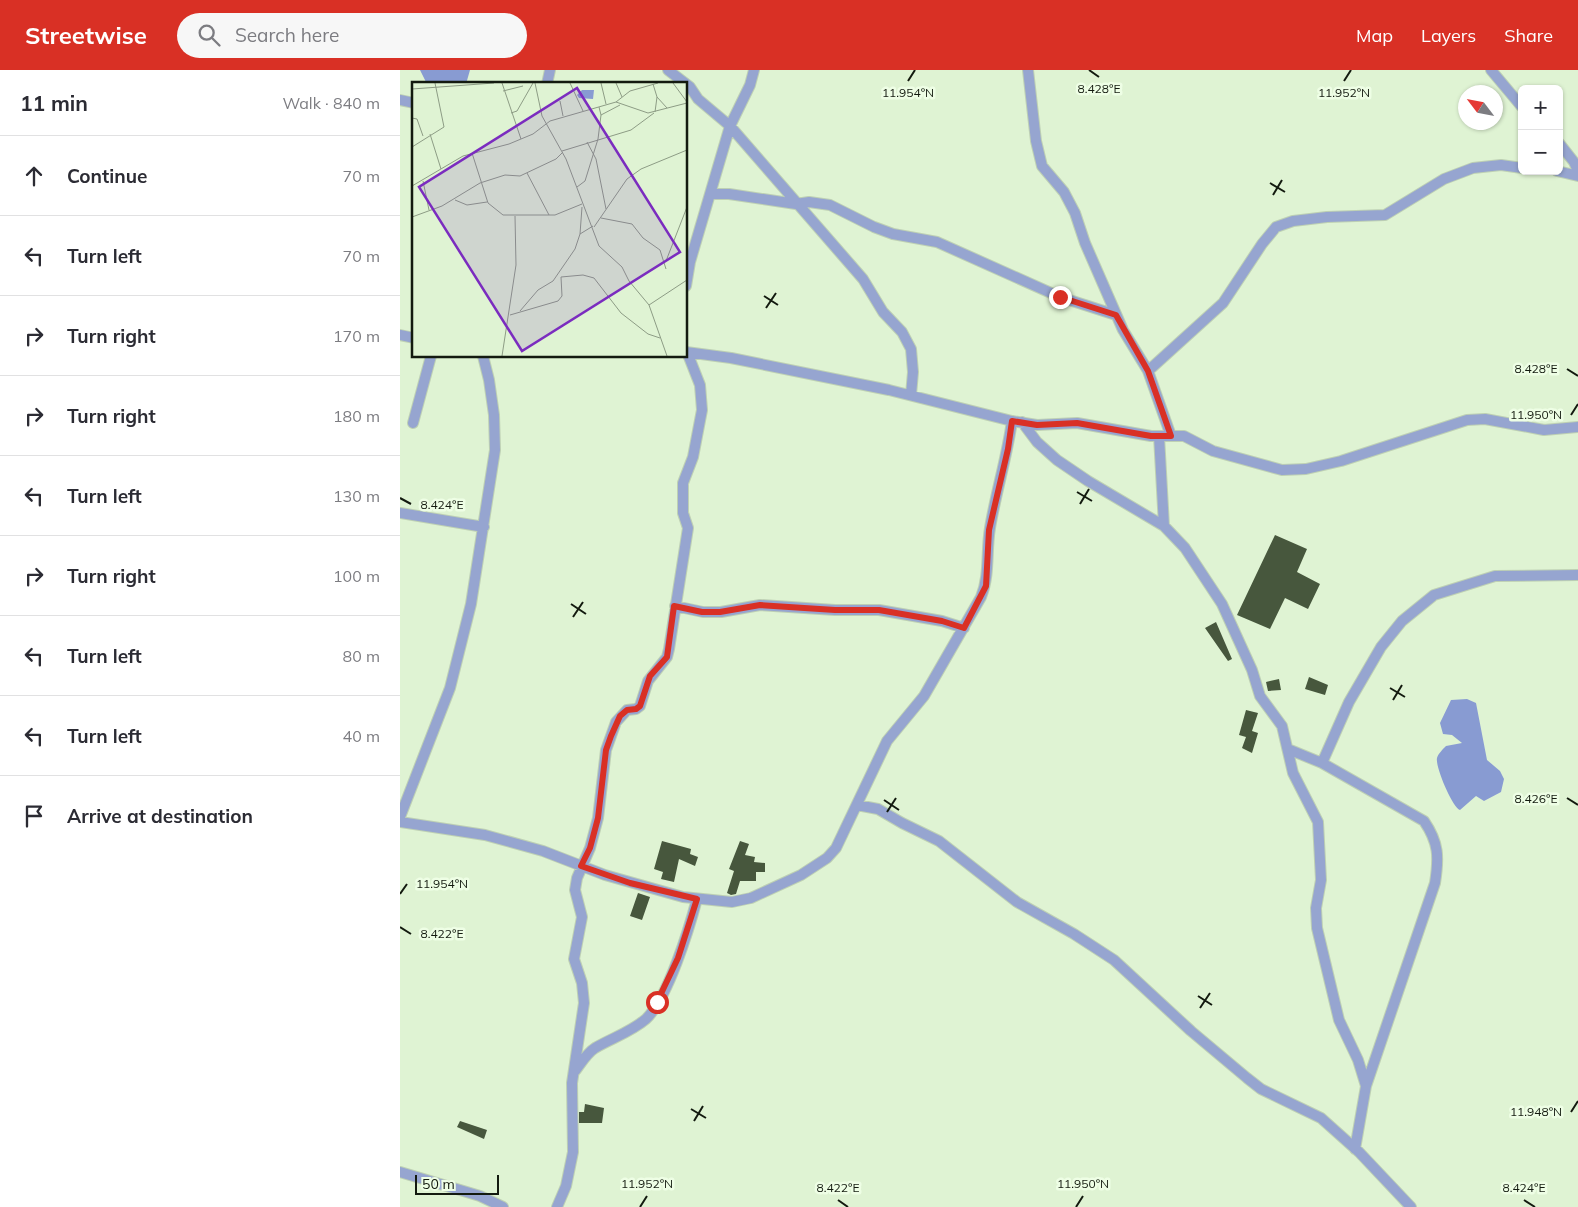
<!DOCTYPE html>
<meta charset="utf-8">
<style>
body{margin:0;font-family:Mulish,sans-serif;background:#f7f7f7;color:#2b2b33}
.controls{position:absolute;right:15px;top:15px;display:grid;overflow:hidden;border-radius:8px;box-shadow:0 1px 4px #0004}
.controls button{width:45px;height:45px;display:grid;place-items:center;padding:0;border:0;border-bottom:1px solid #e1e1e2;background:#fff;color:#2b2b33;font:25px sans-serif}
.compass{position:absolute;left:1058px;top:15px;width:45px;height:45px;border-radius:50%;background:#fff;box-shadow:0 1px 4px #0004;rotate:302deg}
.scale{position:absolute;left:15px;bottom:12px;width:84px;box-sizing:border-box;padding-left:5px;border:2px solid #131a0f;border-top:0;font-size:14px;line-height:18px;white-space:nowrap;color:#131a0f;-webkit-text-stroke:4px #eefee5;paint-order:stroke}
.stop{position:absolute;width:15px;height:15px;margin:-11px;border:4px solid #d93025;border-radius:50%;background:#fff}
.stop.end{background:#d93025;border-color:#fff;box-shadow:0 1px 5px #0008}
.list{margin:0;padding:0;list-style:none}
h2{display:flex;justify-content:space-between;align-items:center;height:65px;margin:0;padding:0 20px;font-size:21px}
h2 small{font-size:16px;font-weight:400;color:#7c7c81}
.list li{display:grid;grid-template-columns:32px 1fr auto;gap:15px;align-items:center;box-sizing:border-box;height:80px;padding:0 20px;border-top:1px solid #e1e1e2}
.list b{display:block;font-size:19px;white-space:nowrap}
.list em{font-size:16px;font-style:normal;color:#7c7c81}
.icon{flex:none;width:28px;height:28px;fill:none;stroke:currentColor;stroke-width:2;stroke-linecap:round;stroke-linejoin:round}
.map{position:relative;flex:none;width:1178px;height:1137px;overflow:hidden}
header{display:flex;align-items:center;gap:30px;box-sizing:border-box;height:70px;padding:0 25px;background:#d93025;color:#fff}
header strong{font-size:24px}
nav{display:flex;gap:28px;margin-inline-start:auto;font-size:18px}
.search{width:350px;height:45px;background:#f7f7f7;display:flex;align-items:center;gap:12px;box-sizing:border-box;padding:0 18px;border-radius:28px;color:#7c7c81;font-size:19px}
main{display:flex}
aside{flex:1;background:#fff}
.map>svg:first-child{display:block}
.water{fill:#889bd2}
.building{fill:#47573d}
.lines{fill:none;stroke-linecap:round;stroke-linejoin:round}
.street-casing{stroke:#bed0b4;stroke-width:12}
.street{stroke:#96a5d0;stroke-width:10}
.route{stroke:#d93025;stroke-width:6}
.ticks{fill:none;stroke:#131a0f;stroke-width:2}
.inset-road{fill:none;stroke:#8d9c85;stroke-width:1}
.view{fill:#7b2cbf;fill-opacity:0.15;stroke:#7b2cbf;stroke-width:2.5}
.inset-edge{fill:none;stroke:#131a0f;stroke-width:2.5}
.ticks-label{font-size:12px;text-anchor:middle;fill:#131a0f;stroke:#eefee5;stroke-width:5;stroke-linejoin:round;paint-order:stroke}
</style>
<header>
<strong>Streetwise</strong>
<div class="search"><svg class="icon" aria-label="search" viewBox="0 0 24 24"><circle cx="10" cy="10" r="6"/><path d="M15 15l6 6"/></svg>Search here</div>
<nav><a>Map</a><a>Layers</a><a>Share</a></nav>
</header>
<main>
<aside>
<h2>11 min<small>Walk · 840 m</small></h2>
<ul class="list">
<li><svg class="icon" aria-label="ahead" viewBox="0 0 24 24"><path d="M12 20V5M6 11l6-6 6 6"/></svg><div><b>Continue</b></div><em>70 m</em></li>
<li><svg class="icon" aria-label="left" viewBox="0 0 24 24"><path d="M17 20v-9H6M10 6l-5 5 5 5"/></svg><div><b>Turn left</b></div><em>70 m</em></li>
<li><svg class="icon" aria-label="right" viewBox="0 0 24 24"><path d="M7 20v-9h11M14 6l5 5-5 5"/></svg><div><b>Turn right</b></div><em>170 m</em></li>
<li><svg class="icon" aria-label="right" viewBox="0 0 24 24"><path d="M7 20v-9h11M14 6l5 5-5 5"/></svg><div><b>Turn right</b></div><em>180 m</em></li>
<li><svg class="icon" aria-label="left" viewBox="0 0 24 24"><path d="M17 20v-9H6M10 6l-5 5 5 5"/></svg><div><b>Turn left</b></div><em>130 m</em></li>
<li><svg class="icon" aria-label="right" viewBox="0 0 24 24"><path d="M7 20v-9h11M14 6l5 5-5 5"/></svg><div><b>Turn right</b></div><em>100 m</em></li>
<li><svg class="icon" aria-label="left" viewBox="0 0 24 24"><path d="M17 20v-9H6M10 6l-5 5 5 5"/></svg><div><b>Turn left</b></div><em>80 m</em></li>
<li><svg class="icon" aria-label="left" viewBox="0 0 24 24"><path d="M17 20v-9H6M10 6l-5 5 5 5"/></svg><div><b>Turn left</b></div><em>40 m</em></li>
<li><svg class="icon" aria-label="arrive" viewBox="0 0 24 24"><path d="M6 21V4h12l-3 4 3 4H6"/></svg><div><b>Arrive at destination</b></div></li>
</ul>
</aside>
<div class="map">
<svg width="1178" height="1137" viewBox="0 0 1178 1137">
<rect width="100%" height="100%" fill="#dff3d3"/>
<path class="water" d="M 20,0 L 70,0 L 66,14 L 27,14 Z
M 1067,629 L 1076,633 L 1087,690 L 1100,701 L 1104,709 L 1101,722 L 1084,731 L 1076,726 L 1060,740 C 1052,737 1035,696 1037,688 C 1038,684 1043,679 1046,676 L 1062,673 L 1052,665 L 1043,664 L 1040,653 L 1051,630 Z"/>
<path class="building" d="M 875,465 L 907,479 L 897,502 L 920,514 L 908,539 L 885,528 L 870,559 L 837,545 Z
M 816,552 L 832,589 L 828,591 L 805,558 Z
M 909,607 L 928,615 L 925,625 L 905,619 Z
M 879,609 L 881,620 L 868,621 L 866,612 Z
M 846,640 L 858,643 L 852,661 L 858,663 L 852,683 L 842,678 L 846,667 L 839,665 Z
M 262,771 L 291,779 L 290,784 L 298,787 L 295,796 L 279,789 L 274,812 L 261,809 L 263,802 L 254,799 Z
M 340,771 L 349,774 L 345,785 L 355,787 L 354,792 L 365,793 L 365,802 L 356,802 L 356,811 L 340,811 L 336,824 L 331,825 L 327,823 L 334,801 L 329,799 Z
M 238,823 L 250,827 L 242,850 L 230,846 Z
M 185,1034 L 204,1038 L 202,1053 L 179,1053 L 179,1042 L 184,1042 Z
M 60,1051 L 87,1060 L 84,1069 L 57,1057 Z"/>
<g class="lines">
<defs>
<path id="street" d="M 268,0 L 290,17 L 298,29 L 330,56 L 463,209 L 483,242 L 502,262 L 511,279 L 513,302 L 511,325
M 628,0 L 636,71 L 642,96 L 664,122 L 675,143 L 685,173 L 723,260 L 748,301 L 771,366
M 1091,0 L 1122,37
M 147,14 L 150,0
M 0,30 L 14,33
M 1159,73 L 1174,92 L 1178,101
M 1157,101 L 1178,106
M 311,124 L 329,124 L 396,134 L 409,132 L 430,135 L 474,157 L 493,164 L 537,172 L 660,227 L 716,245
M 286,216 L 290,192 L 330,56 L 350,15 L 354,0
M 0,265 L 14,268
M 286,282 L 331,288 L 489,320 L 612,351 L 637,355 L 677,353 L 751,366 L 784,366 L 813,381 L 882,400 L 906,399 L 941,391 L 1067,350 L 1085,349 L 1144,360 L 1178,357
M 748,301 L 823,233 L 862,174 L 876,157 L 893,151 L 927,147 L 985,145 L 1044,109 L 1073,98 L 1101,95 L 1122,98
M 622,352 L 637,372 L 657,390 L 688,411 L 764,456 L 785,478 L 822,534 L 852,600 L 860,626 L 882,656 L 893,703 L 918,752 L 921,810 L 916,838 L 917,858 L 939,950 L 958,990 L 966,1016
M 13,353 L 31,286
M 759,366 L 764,456
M 0,443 L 84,457
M 275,536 L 303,542 L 321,542 L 360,535 L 435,540 L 479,540 L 542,551 L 564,558
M 888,679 L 922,693 L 1024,751 C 1039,773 1039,787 1035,813 L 966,1016 L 955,1079
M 922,693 L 949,632 L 981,577 L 1002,551 L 1034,525 L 1095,506 L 1178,505
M 457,735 L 478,739 L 502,753 L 539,771 L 617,832 L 674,864 L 714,890 L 791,961 L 847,1008 L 861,1019 L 921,1048 L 959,1082 L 1011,1137
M 0,747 L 50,618 L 71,534 L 95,380 L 94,345 L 89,310 L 83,286
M 0,752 L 85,765 L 143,781 L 205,805 L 283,827 L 332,832 L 351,828 L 401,805 L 427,788 L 436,778 L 487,671 L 524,626 L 581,527 C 590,505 586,481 590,458 C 596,422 607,387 612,351
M 175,1001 C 181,993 187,983 195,978 C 212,968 231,962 246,949 C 268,928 289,859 297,829
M 0,1102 L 80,1126 L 103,1137
M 157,1137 L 166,1116 L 173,1082 L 172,1013 L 184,933 L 182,913 L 174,889 L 182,847 L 175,820 L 177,808 L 190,778 L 198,748 L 206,680 L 216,652 L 227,640 L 236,639 L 240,636 L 248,611 L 267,587 L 269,579 L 288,458 L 283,443 L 283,413 L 293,387 L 302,340 L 300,315 L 287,282"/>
</defs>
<use href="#street" class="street-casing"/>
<use href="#street" class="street"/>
</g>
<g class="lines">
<path class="route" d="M 257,932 L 278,888 L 297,829 L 230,813 L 181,796 L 190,778 L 198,748 L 206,680 L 211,666 L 220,646 L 227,640 L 236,639 L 240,636 L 250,606 L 267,587 L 274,536 L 302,542 L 320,542 L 360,535 L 435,540 L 479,540 L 542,551 L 564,558 L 586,516 L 589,460 L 608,379 L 612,351 L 637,355 L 677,353 L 751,366 L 771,366 L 748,301 L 716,245 L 660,227"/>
</g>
<path class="ticks" d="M 689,0 L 699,7M 508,11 L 515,0M 944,11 L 951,0M 870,113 L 885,122M 873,125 L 882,110M 364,226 L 378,235M 366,238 L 376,223M 1167,299 L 1178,306M 1171,345 L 1178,334M 677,422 L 692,431M 0,428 L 11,434M 680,434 L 689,419M 171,534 L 186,544M 173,547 L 183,532M 990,618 L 1005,627M 993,630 L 1002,615M 1167,728 L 1178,735M 484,730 L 499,740M 487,742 L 496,728M 0,824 L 7,814M 0,857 L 11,864M 798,926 L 812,935M 800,938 L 810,923M 291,1039 L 306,1048M 1171,1042 L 1178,1031M 294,1051 L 303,1036M 438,1130 L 448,1137M 1124,1130 L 1135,1137M 240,1137 L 247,1126M 676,1137 L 683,1126"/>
<g transform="translate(12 12)">
<rect width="275" height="275" fill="#dff3d3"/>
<path d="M 170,8 L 182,8 L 181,17 L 167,16 L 165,13 Z" fill="#889bd2"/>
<path class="inset-road" d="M 90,1 L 109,57M 123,1 L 130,34 L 154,77 L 187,164 L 210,185 L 217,199 L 237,223 L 255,274M 158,1 L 171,29M 189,1 L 194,22M 204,1 L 210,15M 261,1 L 275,20M 241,2 L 245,15 L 255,26M 0,7 L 82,1M 91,9 L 111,4M 148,19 L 151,34M 204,20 L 236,31 L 275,21M 243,30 L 245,15M 99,31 L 105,29 L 121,1M 189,33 L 208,23M 0,36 L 5,37 L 11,54M 18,52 L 29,87M 175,60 L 184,77 L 194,127M 0,65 L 32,45 L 23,1M 150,69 L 219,48 L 242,31M 60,71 L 76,121 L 91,133 L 143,133 L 170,122M 115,91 L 137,133M 11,99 L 17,128M 0,104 L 51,74 L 97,62 L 121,52 L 138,39 L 204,20 L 218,9 L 246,1M 165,105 L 173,99 L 186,57 L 189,33 L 187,25M 43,118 L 55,123 L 75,120M 0,135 L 30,124 L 68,101 L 93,93 L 108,94 L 144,77 L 151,70M 189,136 L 220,142 L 231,156 L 248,168 L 254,187M 182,145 L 215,97 L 229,87 L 275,68M 168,152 L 181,144M 254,179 L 275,125M 149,195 L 171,193 L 182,196 L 209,231 L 236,252 L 248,256M 237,223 L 275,198M 108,229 L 126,208 L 141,199 L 163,167 L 168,152 L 170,125M 98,233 L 146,219 L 150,214 L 149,195M 90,274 L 104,183 L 103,134"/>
<path class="view" d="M 165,6 L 268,170 L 110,269 L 7,105 Z"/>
<rect width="275" height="275" class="inset-edge"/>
</g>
<g class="ticks-label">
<text x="699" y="23">8.428°E</text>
<text x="508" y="27">11.954°N</text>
<text x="944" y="27">11.952°N</text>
<text x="1136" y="303">8.428°E</text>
<text x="1136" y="349">11.950°N</text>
<text x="42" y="439">8.424°E</text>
<text x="1136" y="733">8.426°E</text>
<text x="42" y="818">11.954°N</text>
<text x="42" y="868">8.422°E</text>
<text x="1136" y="1046">11.948°N</text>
<text x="247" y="1118">11.952°N</text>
<text x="683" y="1118">11.950°N</text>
<text x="438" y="1122">8.422°E</text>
<text x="1124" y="1122">8.424°E</text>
</g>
</svg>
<div class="controls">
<button>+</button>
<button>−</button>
</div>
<svg class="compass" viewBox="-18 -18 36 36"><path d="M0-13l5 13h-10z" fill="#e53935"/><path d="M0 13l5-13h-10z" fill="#7c7c81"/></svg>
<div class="scale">50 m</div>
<div class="stop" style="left:257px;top:932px"></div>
<div class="stop end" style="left:660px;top:227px"></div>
</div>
</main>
